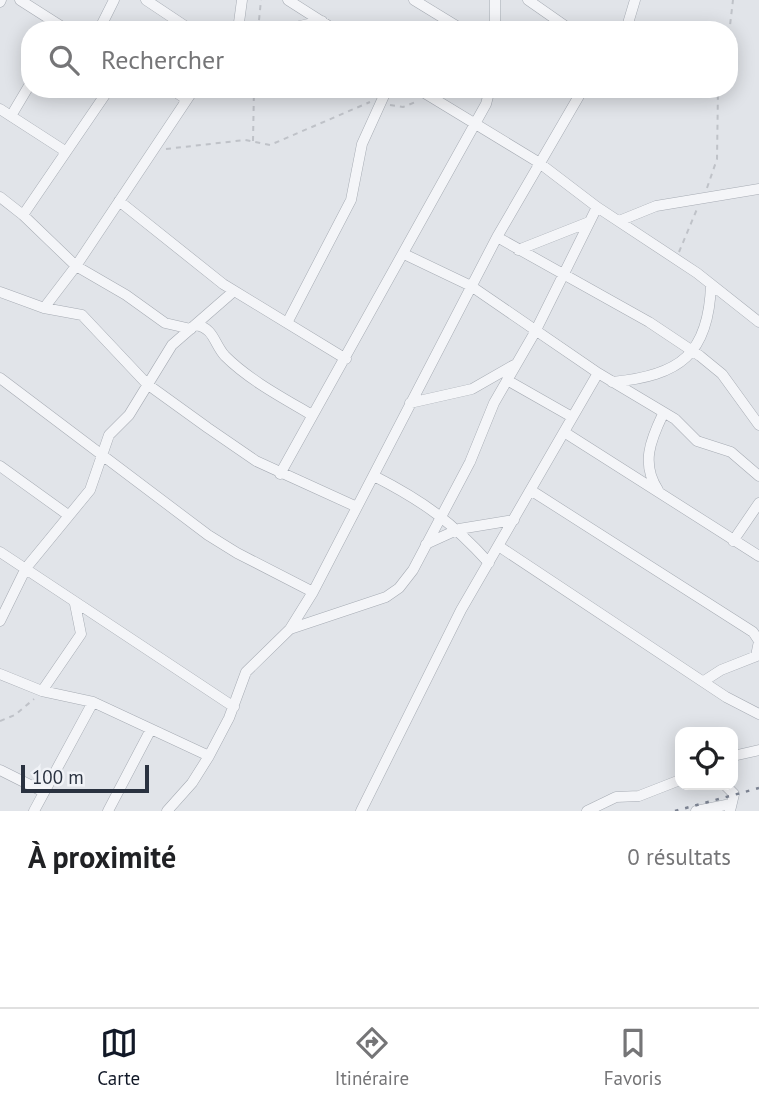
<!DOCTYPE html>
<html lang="fr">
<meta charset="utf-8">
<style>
body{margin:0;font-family:"PT Sans",sans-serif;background:#f6f6f6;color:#202124}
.controls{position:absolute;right:21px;bottom:21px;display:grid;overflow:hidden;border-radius:14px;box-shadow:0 4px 18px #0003}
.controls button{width:63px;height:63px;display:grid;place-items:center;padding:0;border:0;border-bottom:2px solid #e0e0e0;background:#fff;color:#202124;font:35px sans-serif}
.scale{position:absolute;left:21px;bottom:18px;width:128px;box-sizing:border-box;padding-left:7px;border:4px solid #2a3240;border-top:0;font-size:19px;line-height:24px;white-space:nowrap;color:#2a3240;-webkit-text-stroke:5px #f1f3f7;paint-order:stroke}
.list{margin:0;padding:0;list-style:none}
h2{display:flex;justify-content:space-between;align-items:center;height:91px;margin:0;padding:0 28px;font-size:30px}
h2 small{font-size:23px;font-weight:400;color:#757577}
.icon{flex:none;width:38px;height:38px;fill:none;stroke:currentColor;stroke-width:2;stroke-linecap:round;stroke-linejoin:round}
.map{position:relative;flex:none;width:759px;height:811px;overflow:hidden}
.search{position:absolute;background:#fff;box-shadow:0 4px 18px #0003;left:21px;right:21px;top:21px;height:77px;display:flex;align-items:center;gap:18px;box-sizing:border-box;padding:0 24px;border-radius:28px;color:#757577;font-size:26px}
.sheet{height:196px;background:#fff}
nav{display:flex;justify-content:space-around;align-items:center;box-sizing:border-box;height:98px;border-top:2px solid #e0e0e0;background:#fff;font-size:19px;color:#757577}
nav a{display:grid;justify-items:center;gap:4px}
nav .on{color:#111827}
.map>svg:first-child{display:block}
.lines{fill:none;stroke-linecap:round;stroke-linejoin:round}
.minor-casing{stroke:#a6abb3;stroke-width:11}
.path{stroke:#bfc2c8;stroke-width:2;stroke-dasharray:5 5;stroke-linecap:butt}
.minor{stroke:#f4f5f8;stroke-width:10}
.rail{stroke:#7c8392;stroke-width:2.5;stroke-dasharray:3.5 7;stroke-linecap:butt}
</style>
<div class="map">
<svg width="759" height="811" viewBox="0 0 759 811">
<rect width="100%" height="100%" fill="#e1e4e9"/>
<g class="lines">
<defs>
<path id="minor" d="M 20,0 L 67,30
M 146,0 L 191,30
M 288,0 L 335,30
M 414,0 L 463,30
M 528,0 L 571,30
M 0,2 L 1,0
M 99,30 L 114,0
M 238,30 L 242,0
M 282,30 L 322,21
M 495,30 L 495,0
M 626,30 L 635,0
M 171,89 L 186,99
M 418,89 L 538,162 L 597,207 L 697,273 L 759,322
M 0,109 L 65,151
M 11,116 L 30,84
M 0,197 L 23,215 L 76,266 L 126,295 L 165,323 L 191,329
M 119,201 L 223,284 L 346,359
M 23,215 L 109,89
M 619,221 L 656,206 L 759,189
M 497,237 L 649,322 L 700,356 L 722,374 L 759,425
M 518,250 L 589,222
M 404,254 L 471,286 L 598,373 L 675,419 L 697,441 L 731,452 L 759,476
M 0,292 L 44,308 L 82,315 L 147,384 L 208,428 L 256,461 L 357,507
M 44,308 L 76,266 L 194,89
M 287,323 L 351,200 L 362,144 L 387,89
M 196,325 C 214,328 214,344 225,356 C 249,380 283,398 312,415
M 0,378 L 208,535 L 237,553 L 313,592
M 507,380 L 572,417
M 612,382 C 680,376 709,354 711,284
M 410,403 L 472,389 L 514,365
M 564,432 L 759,556
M 0,466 L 68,515
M 280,474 L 486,104 L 490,89
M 374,476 C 423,501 452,522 489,563
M 658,490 C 641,464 650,441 663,414
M 532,491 L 753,632 L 759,641 L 756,656
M 733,541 L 759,503
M 426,544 L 459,529 L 514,520
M 500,547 L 726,697 L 759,714
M 0,552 L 234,707
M 0,621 L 26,568 L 90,490 L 109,435 L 129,415 L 172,345 L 234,291
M 290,629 L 386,597 L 399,588 L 413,570 L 470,462 L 494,403 L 535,332 L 597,207
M 0,674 L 42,691 L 93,702 L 34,811
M 704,681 L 721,670 L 759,655
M 42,691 L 81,634 L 75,604
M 93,702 L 209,756
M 733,756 L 759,750
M 0,770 L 44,792
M 725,785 L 734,794 L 730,811
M 108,811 L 150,731
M 167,811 L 192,783 L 209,756 L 229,718 L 246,672 L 290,629 L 313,592 L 497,237 L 583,89
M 361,811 L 461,610 L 598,373
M 587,811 L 616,797 L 639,796 L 680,780
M 696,811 L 731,804"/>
</defs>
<use href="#minor" class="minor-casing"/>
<path class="path" d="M 258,30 L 261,0
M 729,34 L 733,0
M 390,105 L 403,107 L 418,101
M 253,141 L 254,89
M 166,149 L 245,140 L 270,145 L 370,102
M 707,188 L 717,159 L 718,89
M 679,252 L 697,209
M 0,721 L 15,715 L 34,699"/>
<use href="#minor" class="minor"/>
<path class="rail" d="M 675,811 L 759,788"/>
</g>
</svg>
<div class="controls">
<button><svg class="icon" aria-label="locate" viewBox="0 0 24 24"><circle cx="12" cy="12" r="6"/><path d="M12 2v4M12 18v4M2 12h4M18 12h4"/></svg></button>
</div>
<div class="scale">100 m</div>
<div class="search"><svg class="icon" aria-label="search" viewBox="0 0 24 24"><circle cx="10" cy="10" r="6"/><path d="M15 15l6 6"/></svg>Rechercher</div>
</div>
<section class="sheet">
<h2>À proximité<small>0 résultats</small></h2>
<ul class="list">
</ul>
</section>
<nav>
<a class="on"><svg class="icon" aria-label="map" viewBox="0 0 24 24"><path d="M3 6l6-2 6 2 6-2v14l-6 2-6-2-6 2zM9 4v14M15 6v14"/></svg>Carte</a>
<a><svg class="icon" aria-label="directions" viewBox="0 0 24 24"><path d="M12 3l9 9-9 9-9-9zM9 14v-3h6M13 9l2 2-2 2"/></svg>Itinéraire</a>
<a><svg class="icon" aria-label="saved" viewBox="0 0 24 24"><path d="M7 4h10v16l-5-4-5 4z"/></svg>Favoris</a>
</nav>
